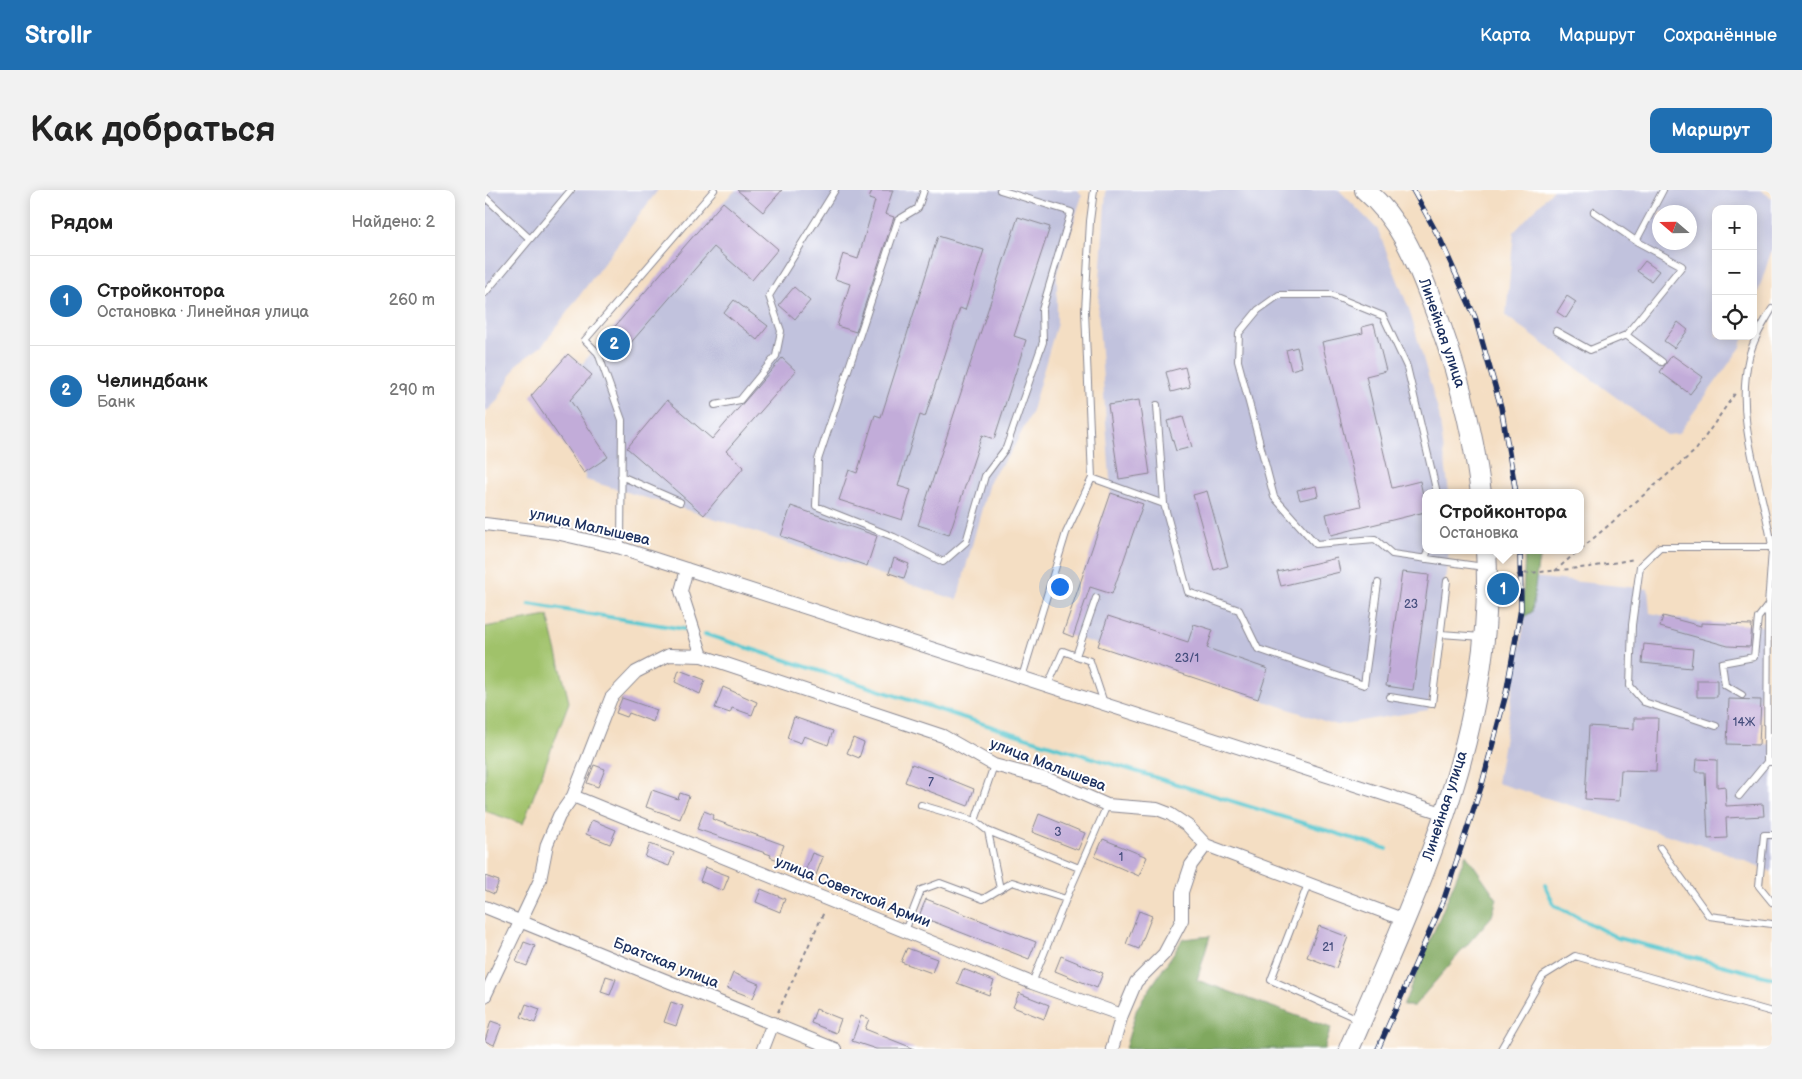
<!DOCTYPE html>
<html lang="ru">
<meta charset="utf-8">
<style>
body{margin:0;font-family:"Balsamiq Sans",sans-serif;background:#f2f2f2;color:#222}
.controls{position:absolute;right:15px;top:15px;display:grid;overflow:hidden;border-radius:10px;box-shadow:0 2px 12px #0003}
.controls button{width:45px;height:45px;display:grid;place-items:center;padding:0;border:0;border-bottom:1px solid #e0e0e0;background:#fff;color:#222;font:25px sans-serif}
.compass{position:absolute;left:1167px;top:15px;width:45px;height:45px;border-radius:50%;background:#fff;box-shadow:0 2px 12px #0003;rotate:290deg}
.you{position:absolute;left:574px;top:396px;width:18px;height:18px;margin:-12px;border:4px solid #fff;border-radius:50%;background:#1a73e8;box-shadow:0 0 0 8px #1a73e833}
.badge{display:grid;place-items:center;width:32px;height:32px;border-radius:50%;background:#1f6fb2;color:#fff;font-size:16px;font-weight:700}
.pin{position:absolute;translate:-50% -50%;border:2px solid #fff;box-shadow:0 1px 5px #0006}
.popup{position:absolute;left:937px;top:299px;width:162px;height:65px;box-sizing:border-box;display:grid;place-content:center;border-radius:10px;background:#fff;filter:drop-shadow(0 1px 4px #0005);font-size:16px;white-space:nowrap;color:#767676}
.popup b{font-size:19px;color:#222}
.popup::after{content:'';position:absolute;left:50%;top:100%;margin-left:-10px;border:10px solid transparent;border-top-color:#fff}
.list{margin:0;padding:0;list-style:none}
h2{display:flex;justify-content:space-between;align-items:center;height:65px;margin:0;padding:0 20px;font-size:21px}
h2 small{font-size:16px;font-weight:400;color:#767676}
.list li{display:grid;grid-template-columns:32px 1fr auto;gap:15px;align-items:center;box-sizing:border-box;height:90px;padding:0 20px;border-top:1px solid #e0e0e0}
.list b{display:block;font-size:19px;white-space:nowrap}
.list p{margin:0;font-size:16px;white-space:nowrap;color:#767676}
.list em{font-size:16px;font-style:normal;color:#767676}
.icon{flex:none;width:28px;height:28px;fill:none;stroke:currentColor;stroke-width:2;stroke-linecap:round;stroke-linejoin:round}
.map{position:relative;flex:none;width:1287px;height:859px;overflow:hidden;border-radius:10px}
header{display:flex;align-items:center;gap:30px;box-sizing:border-box;height:70px;padding:0 25px;background:#1f6fb2;color:#fff}
header strong{font-size:24px}
nav{display:flex;gap:28px;margin-inline-start:auto;font-size:18px}
.intro{display:flex;align-items:center;justify-content:space-between;box-sizing:border-box;height:120px;padding:0 30px}
h1{margin:0;font-size:35px}
.button{padding:12px 22px;border-radius:10px;background:#1f6fb2;color:#fff;font-size:18px;font-weight:700}
main{display:flex;gap:30px;padding:0 30px}
aside{flex:1;background:#fff;border-radius:10px;box-shadow:0 2px 12px #0003}
.map>svg:first-child{display:block}
.industrial{fill:#c1c2dd;fill-rule:evenodd}
.green{fill:#a0c26b;stroke:#5e7864}
.forest{fill:#80a85f;stroke:#4e6c5e}
.lines{fill:none;stroke-linecap:round;stroke-linejoin:round}
.stream{stroke:#5bc8d0;stroke-width:4}
.building{fill:#c2acd9}
.lane-casing{stroke:#888690;stroke-width:8}
.street-casing{stroke:#888690;stroke-width:14}
.primary-casing{stroke:#888690;stroke-width:22}
.path{stroke:#888690;stroke-width:2;stroke-dasharray:4 4;stroke-linecap:butt}
.lane{stroke:#fff;stroke-width:6}
.street{stroke:#fff;stroke-width:12}
.primary{stroke:#fff;stroke-width:20}
.rail-casing{stroke:#1b2f5e;stroke-width:5.5}
.rail{stroke:#fff;stroke-width:4;stroke-dasharray:11;stroke-linecap:butt}
.labels{text-anchor:middle;dominant-baseline:central;stroke-width:4;stroke-linejoin:round;paint-order:stroke}
.number-label{font-size:12px;fill:#454e7d}
.street-label{font-size:15px;fill:#1b2f5e;stroke:#fff}
</style>
<header>
<strong>Strollr</strong>
<nav><a>Карта</a><a>Маршрут</a><a>Сохранённые</a></nav>
</header>
<div class="intro"><h1>Как добраться</h1><a class="button">Маршрут</a></div>
<main>
<aside>
<h2>Рядом<small>Найдено: 2</small></h2>
<ul class="list">
<li><span class="badge">1</span><div><b>Стройконтора</b><p>Остановка · Линейная улица</p></div><em>260 m</em></li>
<li><span class="badge">2</span><div><b>Челиндбанк</b><p>Банк</p></div><em>290 m</em></li>
</ul>
</aside>
<div class="map">
<svg width="1287" height="859" viewBox="0 0 1287 859">
<rect width="100%" height="100%" fill="#fff"/>
<filter id="ink" filterUnits="userSpaceOnUse"><feTurbulence type="fractalNoise" baseFrequency=".02" numOctaves="2"/><feDisplacementMap in="SourceGraphic" scale="10" xChannelSelector="R" yChannelSelector="G"/><feConvolveMatrix kernelMatrix="1 2 1 2 8 2 1 2 1" color-interpolation-filters="sRGB"/></filter>
<filter id="wash" filterUnits="userSpaceOnUse"><feTurbulence type="fractalNoise" baseFrequency=".0096" numOctaves="4" result="noise"/><feDisplacementMap in="SourceGraphic" scale="20" xChannelSelector="R" yChannelSelector="G"/><feGaussianBlur stdDeviation="1.12" result="paint"/><feColorMatrix in="noise" values="0 0 0 0 0 0 0 0 0 0 0 0 0 0 0 0 0 1.4 0 .05"/><feComposite in="paint" operator="in"/></filter>
<g filter="url(#wash)">
<rect width="100%" height="100%" fill="#f4dec3"/>
<path class="industrial" d="M 0,0 L 173,0 L 57,156 L 33,173 L 12,211 L 0,223 Z
M 251,0 L 593,0 L 597,6 L 572,83 L 572,133 L 546,224 L 526,262 L 505,289 L 472,410 L 219,325 L 101,290 L 99,283 L 46,206 L 83,164 L 97,174 L 238,12 Z
M 621,0 L 854,0 L 893,40 L 924,119 L 954,224 L 964,303 L 940,303 L 940,360 L 964,360 L 943,520 L 851,535 L 578,443 L 626,303 L 613,120 Z
M 1068,0 L 1275,0 L 1287,8 L 1287,59 L 1268,118 L 1268,19 L 1231,19 L 1231,146 L 1259,146 L 1256,157 L 1193,244 L 1182,245 L 1021,126 L 1029,42 ZM 1174,22 L 1204,22 L 1204,52 L 1174,52 Z
M 1047,387 L 1163,399 L 1165,423 L 1211,432 L 1278,436 L 1274,555 L 1287,554 L 1287,682 L 1239,662 L 1012,593 Z"/>
<path class="green" d="M 63,426 L 84,512 L 38,634 L 0,621 L 0,437 Z"/>
<path class="forest" d="M 1040,360 L 1060,360 L 1053,373 L 1047,422 L 1037,428 Z
M 981,664 L 1012,709 L 1007,726 L 929,816 L 918,816 Z
M 725,746 L 712,790 L 846,838 L 839,859 L 640,859 L 652,818 L 698,749 Z"/>
<g class="lines">
<path class="stream" d="M 44,414 L 199,439
M 220,444 L 514,539 L 902,659
M 1060,695 L 1069,715 L 1133,748 L 1287,788"/>
</g>
<g id="blocks">
<path class="building" d="M 252,0 L 297,0 L 278,22 Z
M 387,0 L 408,0 L 400,24 L 409,27 L 371,142 L 352,136 L 365,94 L 350,89 L 358,64 L 373,69 L 390,11 L 384,9 Z
M 238,12 L 293,59 L 267,90 L 229,57 L 136,164 L 119,149 Z
M 533,27 L 565,37 L 529,146 L 541,150 L 509,249 L 497,245 L 464,345 L 433,335 Z
M 453,46 L 499,60 L 480,120 L 475,118 L 440,227 L 435,225 L 413,296 L 426,300 L 417,330 L 354,310 L 364,280 L 372,283 L 390,225 L 396,227 Z
M 1160,71 L 1174,81 L 1166,91 L 1152,81 Z
M 309,97 L 325,111 L 310,129 L 294,115 Z
M 1082,106 L 1091,112 L 1081,128 L 1072,122 Z
M 249,110 L 283,136 L 272,150 L 239,123 Z
M 1193,132 L 1203,140 L 1189,158 L 1179,151 Z
M 889,134 L 901,181 L 881,186 L 907,298 L 935,291 L 940,314 L 940,322 L 846,345 L 841,324 L 876,316 L 837,152 L 878,143 L 877,137 Z
M 812,157 L 817,177 L 806,180 L 801,160 Z
M 83,164 L 107,185 L 85,210 L 123,267 L 99,283 L 46,206 Z
M 1187,165 L 1218,187 L 1205,204 L 1175,182 Z
M 297,168 L 311,181 L 241,261 L 259,277 L 219,325 L 142,258 L 182,210 L 227,249 Z
M 700,177 L 705,197 L 686,202 L 681,182 Z
M 654,210 L 665,284 L 634,289 L 623,215 Z
M 698,227 L 707,257 L 691,261 L 682,231 Z
M 831,296 L 833,306 L 815,310 L 812,300 Z
M 722,301 L 743,376 L 729,380 L 708,305 Z
M 626,303 L 658,314 L 627,404 L 605,397 L 588,447 L 578,443 Z
M 306,316 L 392,346 L 382,376 L 296,346 Z
M 409,368 L 424,374 L 419,388 L 404,383 Z
M 852,368 L 855,382 L 796,396 L 792,382 Z
M 917,382 L 944,385 L 928,500 L 901,496 Z
M 623,426 L 703,452 L 709,434 L 728,440 L 722,458 L 783,479 L 773,509 L 613,456 Z
M 1178,426 L 1216,436 L 1216,433 L 1267,435 L 1265,457 L 1243,456 L 1175,437 Z
M 1159,454 L 1208,459 L 1206,478 L 1157,473 Z
M 194,480 L 220,490 L 215,504 L 190,492 Z
M 1212,490 L 1232,490 L 1232,507 L 1212,507 Z
M 238,497 L 272,512 L 267,525 L 247,518 L 245,523 L 230,518 Z
M 137,508 L 172,520 L 168,532 L 144,523 L 142,527 L 131,523 Z
M 1244,509 L 1276,510 L 1274,555 L 1242,554 Z
M 309,527 L 348,541 L 343,555 L 319,546 L 316,553 L 302,548 Z
M 1149,528 L 1173,528 L 1171,581 L 1136,580 L 1134,611 L 1100,609 L 1104,536 L 1149,539 Z
M 368,548 L 379,553 L 374,568 L 362,563 Z
M 1212,569 L 1232,570 L 1232,597 L 1240,596 L 1241,616 L 1278,614 L 1279,626 L 1241,628 L 1242,648 L 1223,649 L 1220,582 L 1211,582 Z
M 427,574 L 489,599 L 483,616 L 420,592 Z
M 109,575 L 120,579 L 113,597 L 102,593 Z
M 167,600 L 193,609 L 195,603 L 204,606 L 195,629 L 161,617 Z
M 219,621 L 229,625 L 227,629 L 299,655 L 293,670 L 285,667 L 286,665 L 212,639 Z
M 554,624 L 600,643 L 593,660 L 547,642 Z
M 107,630 L 131,640 L 125,654 L 101,644 Z
M 618,649 L 662,667 L 654,686 L 610,667 Z
M 165,654 L 189,663 L 184,676 L 160,667 Z
M 327,663 L 338,667 L 331,685 L 320,681 Z
M 220,677 L 244,686 L 238,701 L 215,691 Z
M 0,686 L 14,691 L 9,704 L 0,700 Z
M 276,699 L 300,709 L 295,722 L 271,712 Z
M 441,709 L 551,752 L 544,769 L 434,726 Z
M 654,721 L 667,726 L 654,759 L 641,754 Z
M 834,736 L 863,747 L 851,778 L 822,767 Z
M 39,752 L 50,756 L 42,776 L 31,772 Z
M 422,758 L 452,769 L 447,783 L 416,772 Z
M 576,766 L 618,783 L 612,798 L 570,781 Z
M 478,779 L 509,791 L 504,805 L 472,793 Z
M 248,783 L 274,794 L 268,808 L 242,798 Z
M 121,786 L 131,789 L 125,805 L 116,802 Z
M 534,803 L 564,815 L 559,829 L 528,817 Z
M 186,812 L 198,816 L 191,836 L 179,832 Z
M 41,814 L 55,819 L 50,833 L 36,827 Z
M 331,819 L 356,829 L 351,843 L 326,833 Z
M 376,826 L 384,829 L 380,839 L 430,859 L 391,859 L 367,851 Z
M 6,831 L 17,835 L 9,855 L 0,851 Z"/>
</g>
</g>
<g filter="url(#ink)">
<use href="#blocks" fill-opacity="0" stroke="#888690" stroke-width="1"/>
<g class="lines">
<defs>
<path id="lane" d="M 439,0 L 433,18 L 413,30 L 333,270 L 331,316 L 409,347 L 458,372 L 481,352 L 500,286 L 521,258 L 558,152 L 557,120 L 586,22 L 515,0
M 0,7 L 45,49
M 1109,22 L 1151,51
M 0,103 L 86,0
M 1287,119 C 1278,134 1268,150 1264,167 C 1249,231 1277,294 1287,356
M 1071,141 L 1105,160 L 1141,145 L 1197,76 L 1151,51 L 1178,0
M 1141,145 L 1177,172
M 230,215 L 255,210 L 291,166 L 296,141 L 284,106 L 350,0
M 672,215 L 679,314
M 136,286 L 195,312
M 607,288 L 679,314 L 703,402 L 754,420 L 773,459 L 879,495 L 893,393
M 952,303 L 922,177 L 898,126 L 846,105 L 794,105 L 773,120 L 754,143 L 753,171 L 789,307 L 831,354 L 890,349 L 907,364 L 999,377
M 136,358 L 137,230 L 113,163 L 100,150 L 229,0
M 1287,360 L 1283,415 L 1282,572 L 1287,572
M 940,369 L 943,360
M 956,444 L 997,447
M 591,466 L 611,408
M 537,487 L 581,343 L 607,288 L 600,121 L 605,31 L 609,0
M 563,495 L 578,461 L 605,471 L 619,513
M 1257,505 L 1240,495 L 1237,473 L 1269,467 L 1273,428 L 1283,415
M 905,507 L 947,514 L 962,391
M 1231,536 L 1159,512 L 1145,496 L 1147,435 L 1155,376 L 1175,357 L 1287,357
M 509,575 L 490,631 L 503,641 L 515,699
M 1254,606 L 1282,572
M 436,615 L 490,631
M 503,641 L 594,678
M 1287,645 L 1279,645 L 1274,696 L 1287,712
M 1175,658 L 1224,726 L 1287,734
M 823,694 L 786,790 L 873,829
M 420,741 L 436,700 L 455,693 L 498,709 L 527,692 L 581,709
M 547,793 L 581,709 L 622,615
M 1016,859 L 1058,786 L 1090,766 L 1287,822"/>
<path id="street" d="M 0,334 L 71,343 L 136,358 L 960,624
M 202,379 L 196,401 L 217,466 L 458,546 L 509,575 L 565,590 L 622,615 L 672,619 L 685,624 L 703,636 L 721,655 L 920,730
M 88,606 L 547,793 L 637,825
M 0,717 L 350,859
M 0,806 L 55,690 L 62,654 L 74,626 L 88,606 L 126,508 L 151,482 L 184,465 L 217,466
M 278,859 L 288,833
M 627,859 L 637,825 L 651,792 L 679,764 L 697,730 L 697,702 L 706,675 L 721,655"/>
<path id="primary" d="M 880,0 C 914,29 930,67 945,107 C 970,170 987,235 996,303
M 864,859 C 932,702 1012,536 1001,360"/>
</defs>
<use href="#lane" class="lane-casing"/>
<use href="#street" class="street-casing"/>
<use href="#primary" class="primary-casing"/>
<path class="path" d="M 1096,359 L 1211,260 L 1251,202
M 1070,381 L 1094,360
M 1017,391 L 1035,384 L 1105,377 L 1150,369
M 293,822 L 339,722"/>
<use href="#lane" class="lane"/>
<use href="#street" class="street"/>
<use href="#primary" class="primary"/>
<defs>
<path id="rail" d="M 928,0 L 956,51 L 990,127 L 1016,217 L 1031,303
M 893,859 L 959,709 L 997,594 L 1021,504 L 1036,419 L 1035,360"/>
</defs>
<use href="#rail" class="rail-casing"/>
<use href="#rail" class="rail"/>
</g>
</g>
<g class="labels">
<g class="number-label">
<text x="926" y="414">23</text>
<text x="702" y="468">23/1</text>
<text x="1259" y="532">14Ж</text>
<text x="446" y="592">7</text>
<text x="573" y="642">3</text>
<text x="636" y="667">1</text>
<text x="843" y="757">21</text>
</g>
<g class="street-label">
<text transform="translate(957 143) rotate(71)">Линейная улица</text>
<text transform="translate(105 337) rotate(13)">улица Малышева</text>
<text transform="translate(563 575) rotate(21)">улица Малышева</text>
<text transform="translate(960 616) rotate(-72)">Линейная улица</text>
<text transform="translate(368 702) rotate(22)">улица Советской Армии</text>
<text transform="translate(181 773) rotate(22)">Братская улица</text>
</g>
</g>
</svg>
<div class="controls">
<button>+</button>
<button>−</button>
<button><svg class="icon" aria-label="locate" viewBox="0 0 24 24"><circle cx="12" cy="12" r="6"/><path d="M12 2v4M12 18v4M2 12h4M18 12h4"/></svg></button>
</div>
<svg class="compass" viewBox="-18 -18 36 36"><path d="M0-13l5 13h-10z" fill="#e53935"/><path d="M0 13l5-13h-10z" fill="#767676"/></svg>
<div class="you"></div>
<div class="pin badge" style="left:1018px;top:399px">1</div>
<div class="popup"><b>Стройконтора</b>Остановка</div>
<div class="pin badge" style="left:129px;top:154px">2</div>
</div>
</main>
